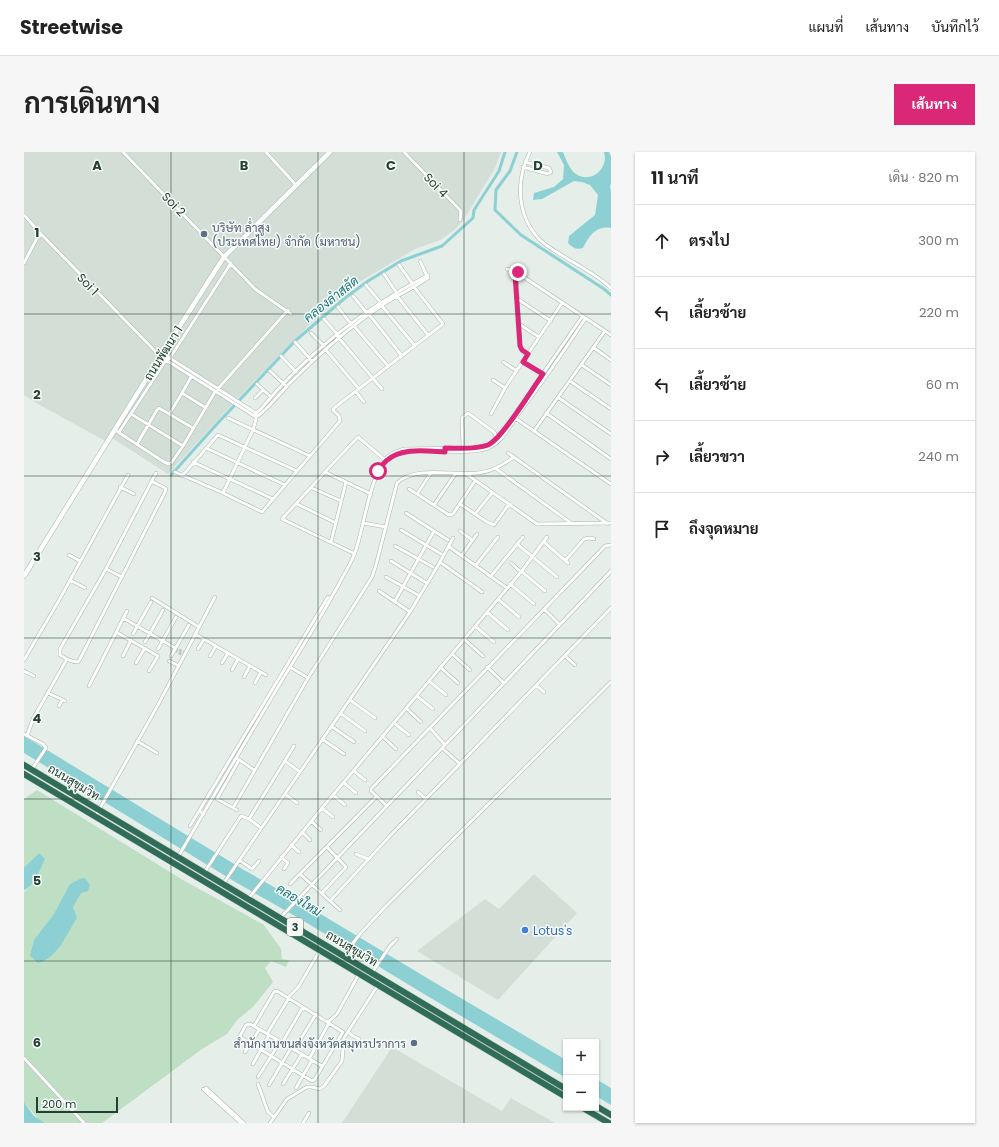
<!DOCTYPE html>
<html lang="th">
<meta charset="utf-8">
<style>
body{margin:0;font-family:Poppins,Sarabun,sans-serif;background:#f6f6f6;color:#222}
.controls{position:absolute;right:12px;bottom:12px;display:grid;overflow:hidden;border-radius:0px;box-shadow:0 1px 3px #0004}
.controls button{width:36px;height:36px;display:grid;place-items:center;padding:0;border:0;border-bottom:1px solid #e0e0e0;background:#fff;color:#222;font:20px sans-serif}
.scale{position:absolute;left:12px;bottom:10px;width:82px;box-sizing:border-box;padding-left:4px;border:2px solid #234035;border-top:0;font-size:11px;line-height:14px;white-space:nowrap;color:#234035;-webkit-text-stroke:3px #f5faf7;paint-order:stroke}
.stop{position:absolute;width:12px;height:12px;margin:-9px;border:3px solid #db2777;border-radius:50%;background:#fff}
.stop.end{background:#db2777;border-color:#fff;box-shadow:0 1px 4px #0008}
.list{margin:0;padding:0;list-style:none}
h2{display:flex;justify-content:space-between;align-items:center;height:52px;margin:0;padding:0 16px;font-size:17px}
h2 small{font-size:13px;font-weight:400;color:#767676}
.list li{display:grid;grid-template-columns:26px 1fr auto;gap:12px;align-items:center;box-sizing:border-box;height:72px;padding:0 16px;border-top:1px solid #e0e0e0}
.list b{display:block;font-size:15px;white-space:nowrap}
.list em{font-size:13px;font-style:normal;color:#767676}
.icon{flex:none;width:22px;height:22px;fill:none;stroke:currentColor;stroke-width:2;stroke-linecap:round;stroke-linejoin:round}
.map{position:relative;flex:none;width:587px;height:971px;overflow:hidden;border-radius:0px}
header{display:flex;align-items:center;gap:24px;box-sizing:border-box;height:56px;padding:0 20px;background:#fff;border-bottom:1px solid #e0e0e0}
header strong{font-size:19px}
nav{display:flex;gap:22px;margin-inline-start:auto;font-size:14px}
.intro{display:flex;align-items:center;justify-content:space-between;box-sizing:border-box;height:96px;padding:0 24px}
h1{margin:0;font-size:28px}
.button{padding:10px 18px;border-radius:0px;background:#db2777;color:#fff;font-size:14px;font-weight:700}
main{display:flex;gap:24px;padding:0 24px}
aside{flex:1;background:#fff;border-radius:0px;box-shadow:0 1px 3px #0004}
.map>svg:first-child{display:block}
.built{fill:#d3ded7}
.green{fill:#bedfc3}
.water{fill:#8dd0d3}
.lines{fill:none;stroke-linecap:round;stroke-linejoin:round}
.canal{stroke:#8dd0d3;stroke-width:3}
.street-tunnel{stroke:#becbc5;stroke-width:3;stroke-dasharray:3 1.5;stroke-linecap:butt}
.street-casing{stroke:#a7b6af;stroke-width:4}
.secondary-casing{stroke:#a3baaf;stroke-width:5.5}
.highway-casing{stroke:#c1cac6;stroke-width:7}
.street{stroke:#fff;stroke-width:3}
.secondary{stroke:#fff;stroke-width:4.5}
.highway{stroke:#2f6d58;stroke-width:6}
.route{stroke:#db2777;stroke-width:5}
.grid{fill:none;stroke:#234035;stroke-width:1;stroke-opacity:0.55}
.service-dot{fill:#5c6f8a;stroke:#f5faf7;stroke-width:1.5}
.shop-dot{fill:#3f7fe0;stroke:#f5faf7;stroke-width:1.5}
.labels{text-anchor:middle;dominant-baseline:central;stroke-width:3;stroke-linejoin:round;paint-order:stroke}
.shield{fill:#f5faf7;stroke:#62786f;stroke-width:1}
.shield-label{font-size:11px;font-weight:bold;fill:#234035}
.street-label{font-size:12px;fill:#234035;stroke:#f5faf7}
.service-label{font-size:12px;fill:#4e5e75;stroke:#f5faf7;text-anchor:start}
.shop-label{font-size:12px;fill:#366cbe;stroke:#f5faf7;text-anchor:start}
.water-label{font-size:13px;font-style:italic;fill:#1d797d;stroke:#f5faf7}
.grid-label{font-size:13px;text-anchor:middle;font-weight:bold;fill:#234035;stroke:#f5faf7;stroke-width:3;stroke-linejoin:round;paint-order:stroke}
</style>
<header>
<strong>Streetwise</strong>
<nav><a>แผนที่</a><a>เส้นทาง</a><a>บันทึกไว้</a></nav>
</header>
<div class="intro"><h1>การเดินทาง</h1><a class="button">เส้นทาง</a></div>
<main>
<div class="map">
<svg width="587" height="971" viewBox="0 0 587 971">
<rect width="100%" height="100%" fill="#e5eee9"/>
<path class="built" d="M 0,0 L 477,0 L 471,16 L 439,69 L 429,79 L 416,88 L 391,97 L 337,129 L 284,174 L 214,246 L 144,322 L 88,286 L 85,291 L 14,252 L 0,243 Z
M 510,722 L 553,761 L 474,848 L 393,799 L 461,747 L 475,757 Z
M 368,895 L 478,959 L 487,946 L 531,971 L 318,971 Z"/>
<path class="green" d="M 13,638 L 159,728 L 240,773 L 257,797 L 258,807 L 265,808 L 262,815 L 247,809 L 241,816 L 249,830 L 229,855 L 213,868 L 203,882 L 178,897 L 78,971 L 18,971 L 0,950 L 0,740 C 10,732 16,719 21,707 L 1,715 L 0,714 L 0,647 Z"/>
<path class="water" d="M 533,0 L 539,0 C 542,7 545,17 552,22 C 567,32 585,17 580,0 L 585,0 L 587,5 L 587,32 L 586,34 L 587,40 L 587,76 C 572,73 565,84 559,96 C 552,98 549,96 544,91 L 545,84 L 571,63 L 574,43 L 566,33 L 558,30 L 550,29 L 518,47 L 509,48 L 510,41 L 530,35 L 539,27 L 540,13 Z
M 0,584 L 220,718 L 285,755 L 413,832 L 542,908 L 542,926 L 405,845 L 278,768 L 213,731 L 0,601 Z
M 15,701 L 21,707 C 17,716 10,735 0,738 L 0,714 L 1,715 Z
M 58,726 L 61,726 L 66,733 L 64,739 L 57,741 L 49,755 L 53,766 C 43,781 34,806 14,811 L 6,804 L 10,788 L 30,762 L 46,732 Z
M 572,927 L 587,936 L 587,953 L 572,944 Z
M 0,950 L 10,964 L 21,971 L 0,971 Z"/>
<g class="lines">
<path class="canal" d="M 493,0 L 486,19 L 472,38 L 471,58 L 497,83 L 580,137 L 587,143
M 147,323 L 192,273 L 271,189 L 321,146 L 344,129 L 377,109 L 418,94 L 449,66 L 450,58 L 475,19 L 481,0"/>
<path class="street-tunnel" d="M 151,496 L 162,501
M 151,498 L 160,504"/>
<defs>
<path id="street" d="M 99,0 L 231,137 L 267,162
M 242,0 L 272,33
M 380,0 L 437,59 L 436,68
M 506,0 C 491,29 493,64 516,88 C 529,100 547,108 562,118 C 571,123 579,129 587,136
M 499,15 L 524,22 L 527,20 L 525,16 L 501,10
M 0,63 L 17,82 L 131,199 L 136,205 L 142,208 L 232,265 C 239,263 259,238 266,231 C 294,203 324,176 357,154 C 372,144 389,136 404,126 L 396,109
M 0,111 L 13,86 L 17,82
M 375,113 L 388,131
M 483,117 L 492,120
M 360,122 L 372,140
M 342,133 L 357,151
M 329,144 L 342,160
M 373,144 L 404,183
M 492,146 L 527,169
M 358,154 L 391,194
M 314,155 L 327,172
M 344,161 L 378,204
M 300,167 L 314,183
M 495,172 L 515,185
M 330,174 L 364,214
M 287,181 L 300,194
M 314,185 L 358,237
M 271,190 L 287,208
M 570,196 L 587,208
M 302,198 L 335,237
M 131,199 L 138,201 L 232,261
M 504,202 L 498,198 L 496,194 L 492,120 L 587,183
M 257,204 L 272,220
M 479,210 L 493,219
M 499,210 L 520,223
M 558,213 L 587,233
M 246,219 L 261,233
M 469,228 L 481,236
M 546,229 L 587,257
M 233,232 L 247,245
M 332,240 L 340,250
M 158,241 L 167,225
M 231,246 L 239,238
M 535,246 L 587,282
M 146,261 L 158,241 L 182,256
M 232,261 L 236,258 C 281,203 340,157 404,123
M 522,261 L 587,307
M 107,262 L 159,294
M 467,262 L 481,236 L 538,151
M 204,266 L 286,304
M 491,266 L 587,332
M 91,278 L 140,310 L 145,312 L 148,310 L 159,294 L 191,240 L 264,158
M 510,279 L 581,179
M 95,280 L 142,208 L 146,206 L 207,111
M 113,292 L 133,258 L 135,256 L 169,276
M 182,296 L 261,333
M 439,296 L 438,266 L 444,261 L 470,280 L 473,286
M 484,301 L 584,372
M 361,307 L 369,301 L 380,297 L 450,296 L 459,294 L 467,291 L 476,284 L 558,165
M 169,310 L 249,347
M 471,316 L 547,371
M 151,320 L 199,341 L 238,360 L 316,269 L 315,264 L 309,258 L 310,256 L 419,172 L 390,135
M 301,320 L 334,285 L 361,308
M 407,321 L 393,342 L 425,363 L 429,362 L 451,329
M 441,321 L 513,372 L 587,371
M 158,324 L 194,283 L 273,319
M 129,330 L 141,336 L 142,337 L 141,340 L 56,507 L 54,510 C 47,510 42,507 36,503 L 36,497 L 82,417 L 132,321
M 96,335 L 110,342
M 288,336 L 317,349
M 385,337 L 393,342
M 199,341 L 229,278 L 232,267 L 232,261
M 273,352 L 312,371
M 436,352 L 463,370 L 470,373 L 485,352
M 410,353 L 432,321
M 382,361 L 424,388
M 451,362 L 468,341
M 339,371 L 362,375
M 377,378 L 417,402
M 436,379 L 448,388
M 307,390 L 322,330
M 520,390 L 544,411
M 493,392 L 533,425
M 371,394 L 409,415
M 424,394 L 483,436
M 331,402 L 258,367 L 301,320 L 347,342
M 45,403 L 56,409
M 438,403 L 453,382
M 367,409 L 401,430
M 541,409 L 560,387 L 566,386 L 570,387
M 416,410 L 429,386
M 487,411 L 497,420
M 452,413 L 474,385
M 82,417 L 98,425
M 497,419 L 521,439
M 467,424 L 499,385
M 362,425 L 394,443
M 46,428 L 61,436
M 486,432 L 510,452
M 355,439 L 386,460
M 128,446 L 175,475
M 474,447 L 495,465
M 371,449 L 410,379
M 520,457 L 536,473
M 463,460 L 484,478
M 99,466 L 151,496
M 451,474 L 470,490
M 92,480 L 134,504 L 125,519
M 109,482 L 127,450
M 171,482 L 242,523
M 440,487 L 459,504
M 121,490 L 139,458
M 134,497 L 152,465
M 174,497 L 180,487
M 428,502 L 446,518
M 99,504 L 107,488
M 147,504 L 165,473
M 186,504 L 192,494
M 541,504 L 551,513
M 0,508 L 34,450 L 104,323
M 145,509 L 155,514
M 112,511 L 121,496
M 198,511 L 204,501
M 266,515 L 284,526
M 416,515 L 434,531
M 463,515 L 480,531
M 208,518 L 214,507
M 0,519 L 10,524
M 220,525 L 226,514
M 405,529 L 422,543
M 231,531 L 237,520
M 512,533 L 520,540
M 65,534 L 103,459
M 24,541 L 41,549
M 393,544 L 409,557
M 326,548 L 351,566
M 35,554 L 38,548
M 382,556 L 397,570
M 316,561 L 341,579
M 370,571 L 385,583
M 307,574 L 330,590
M 406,576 L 421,593
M 0,582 L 19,592 L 22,596 L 8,617
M 3,584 L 9,567 L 43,507
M 358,584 L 372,597
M 298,587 L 320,602
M 113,589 L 133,601
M 418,596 L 436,612
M 214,607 L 230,618
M 261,609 L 276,620
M 330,619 L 341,628
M 320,631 L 332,641
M 394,640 L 402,647
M 261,642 L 273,651
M 309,643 L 321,653
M 193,647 L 215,608
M 193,647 L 213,658
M 363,654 L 347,639 L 347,637 L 581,394 L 587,393
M 209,656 L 284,526 L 348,425 L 352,413 L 373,331 C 392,313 430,324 454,321 C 467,320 479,313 490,305
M 298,656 L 309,665
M 180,662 L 175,659 L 304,445
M 71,665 L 134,553 L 191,445
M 225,667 L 270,594
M 287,669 L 297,678
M 166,674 L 175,659
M 278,680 L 286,688
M 267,693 L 275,700
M 332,702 L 344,707
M 154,705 C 189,645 224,585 260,525 C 279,494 298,463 315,432 C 320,422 326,413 330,403 C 340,379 345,324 362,309 C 385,289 436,306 464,296 C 479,290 486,273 495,261 C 518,231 540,199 561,167
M 257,705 L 264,711 L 260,717
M 215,708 L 228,717 L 235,709
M 180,721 L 217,664 L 225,667 L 237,676
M 276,722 L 316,758
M 199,732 L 386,460 L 416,410 L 458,440
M 266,732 L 353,644
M 298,741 L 322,715 L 303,695
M 224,747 L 298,656 L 497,420 L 523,385
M 306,749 L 365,685 L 587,456
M 256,766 L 587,419
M 320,803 L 336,782 L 361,755 L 587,530
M 348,821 L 366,794 L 373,787
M 264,846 L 275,834 L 296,798
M 304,870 L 313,862 L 335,822
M 324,880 L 329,884
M 243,882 L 265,846
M 216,885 L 288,929 L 291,927 L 319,880 L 253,839 L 250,840 L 230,874
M 331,885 L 335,887
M 213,889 L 222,873 L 226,872 L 298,914
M 258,891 L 279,855
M 270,898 L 292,862
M 221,900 L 235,878
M 0,906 L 60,971
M 285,907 L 305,871
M 229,912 L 245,883
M 234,925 L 256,890
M 234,932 L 244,960 L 250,965
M 259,932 L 278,902
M 245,933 L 267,896
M 182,936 L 220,971
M 272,936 L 288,908
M 179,937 L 217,971
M 246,971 L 263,947 L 283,935 L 288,935 L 296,937 L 300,934 L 318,909 L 320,886 L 354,833
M 279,971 L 285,961"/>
<path id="secondary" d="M 0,424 L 136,205 L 200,105 L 306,0"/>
<path id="highway" d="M 0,613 L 542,937
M 0,622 L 542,945
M 572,954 L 587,963
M 559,956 L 585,971"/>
</defs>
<use href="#street" class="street-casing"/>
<use href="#secondary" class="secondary-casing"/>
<use href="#highway" class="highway-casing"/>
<use href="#street" class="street"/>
<use href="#secondary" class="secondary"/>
<use href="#highway" class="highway"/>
</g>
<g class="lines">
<path class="route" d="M 354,319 C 356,316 359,312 362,309 C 377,295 402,299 421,300 L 421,296 C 434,296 451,298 464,293 C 478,287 508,237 519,222 L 499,210 L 504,202 L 498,198 L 496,194 L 491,122 L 494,120"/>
</g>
<path class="grid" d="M 147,0 L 147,971M 294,0 L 294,971M 440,0 L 440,971M 0,162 L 587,162M 0,324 L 587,324M 0,486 L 587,486M 0,647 L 587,647M 0,809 L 587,809"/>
<g class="service-dot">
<circle cx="180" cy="82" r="4"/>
<circle cx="390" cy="891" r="4"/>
</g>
<circle class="shop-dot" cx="501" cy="778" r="4"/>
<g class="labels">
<rect class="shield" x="263" y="766" width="16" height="18" rx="3"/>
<g class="shield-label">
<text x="271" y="775">3</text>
</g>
<g class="street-label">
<text transform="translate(412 33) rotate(46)">Soi 4</text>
<text transform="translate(150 52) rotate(46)">Soi 2</text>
<text transform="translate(64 132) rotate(46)">Soi 1</text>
<text transform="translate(139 201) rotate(-58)">ถนนพัฒนา 1</text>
<text transform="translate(50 630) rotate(31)">ถนนสุขุมวิท</text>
<text transform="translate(328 796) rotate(31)">ถนนสุขุมวิท</text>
</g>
<g class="service-label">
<text x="188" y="75">บริษัท ล่ำสูง<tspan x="188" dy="14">(ประเทศไทย) จำกัด (มหาชน)</tspan></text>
<text x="382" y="891" text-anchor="end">สำนักงานขนส่งจังหวัดสมุทรปราการ</text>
</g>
<g class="shop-label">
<text x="509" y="778">Lotus's</text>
</g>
<g class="water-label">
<text transform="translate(307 147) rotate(-38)">คลองลำสลัด</text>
<text transform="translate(275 748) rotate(31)">คลองใหม่</text>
</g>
</g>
<g class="grid-label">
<text x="73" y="18">A</text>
<text x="220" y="18">B</text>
<text x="367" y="18">C</text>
<text x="514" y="18">D</text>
<text x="13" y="85">1</text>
<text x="13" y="247">2</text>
<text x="13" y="409">3</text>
<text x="13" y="571">4</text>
<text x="13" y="733">5</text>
<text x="13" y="895">6</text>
</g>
</svg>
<div class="controls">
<button>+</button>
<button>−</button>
</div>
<div class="scale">200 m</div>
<div class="stop" style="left:354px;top:319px"></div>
<div class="stop end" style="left:494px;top:120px"></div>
</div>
<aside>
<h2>11 นาที<small>เดิน · 820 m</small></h2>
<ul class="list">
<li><svg class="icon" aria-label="ahead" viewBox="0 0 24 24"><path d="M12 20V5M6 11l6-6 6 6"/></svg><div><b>ตรงไป</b></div><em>300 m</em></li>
<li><svg class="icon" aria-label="left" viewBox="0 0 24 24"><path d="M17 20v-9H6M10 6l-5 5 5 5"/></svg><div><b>เลี้ยวซ้าย</b></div><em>220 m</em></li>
<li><svg class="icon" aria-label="left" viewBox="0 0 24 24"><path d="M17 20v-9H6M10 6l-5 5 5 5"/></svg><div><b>เลี้ยวซ้าย</b></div><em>60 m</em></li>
<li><svg class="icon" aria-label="right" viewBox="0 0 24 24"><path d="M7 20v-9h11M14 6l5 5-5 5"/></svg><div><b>เลี้ยวขวา</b></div><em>240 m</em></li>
<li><svg class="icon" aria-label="arrive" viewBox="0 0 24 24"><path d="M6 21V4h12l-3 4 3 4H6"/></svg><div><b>ถึงจุดหมาย</b></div></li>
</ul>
</aside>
</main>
